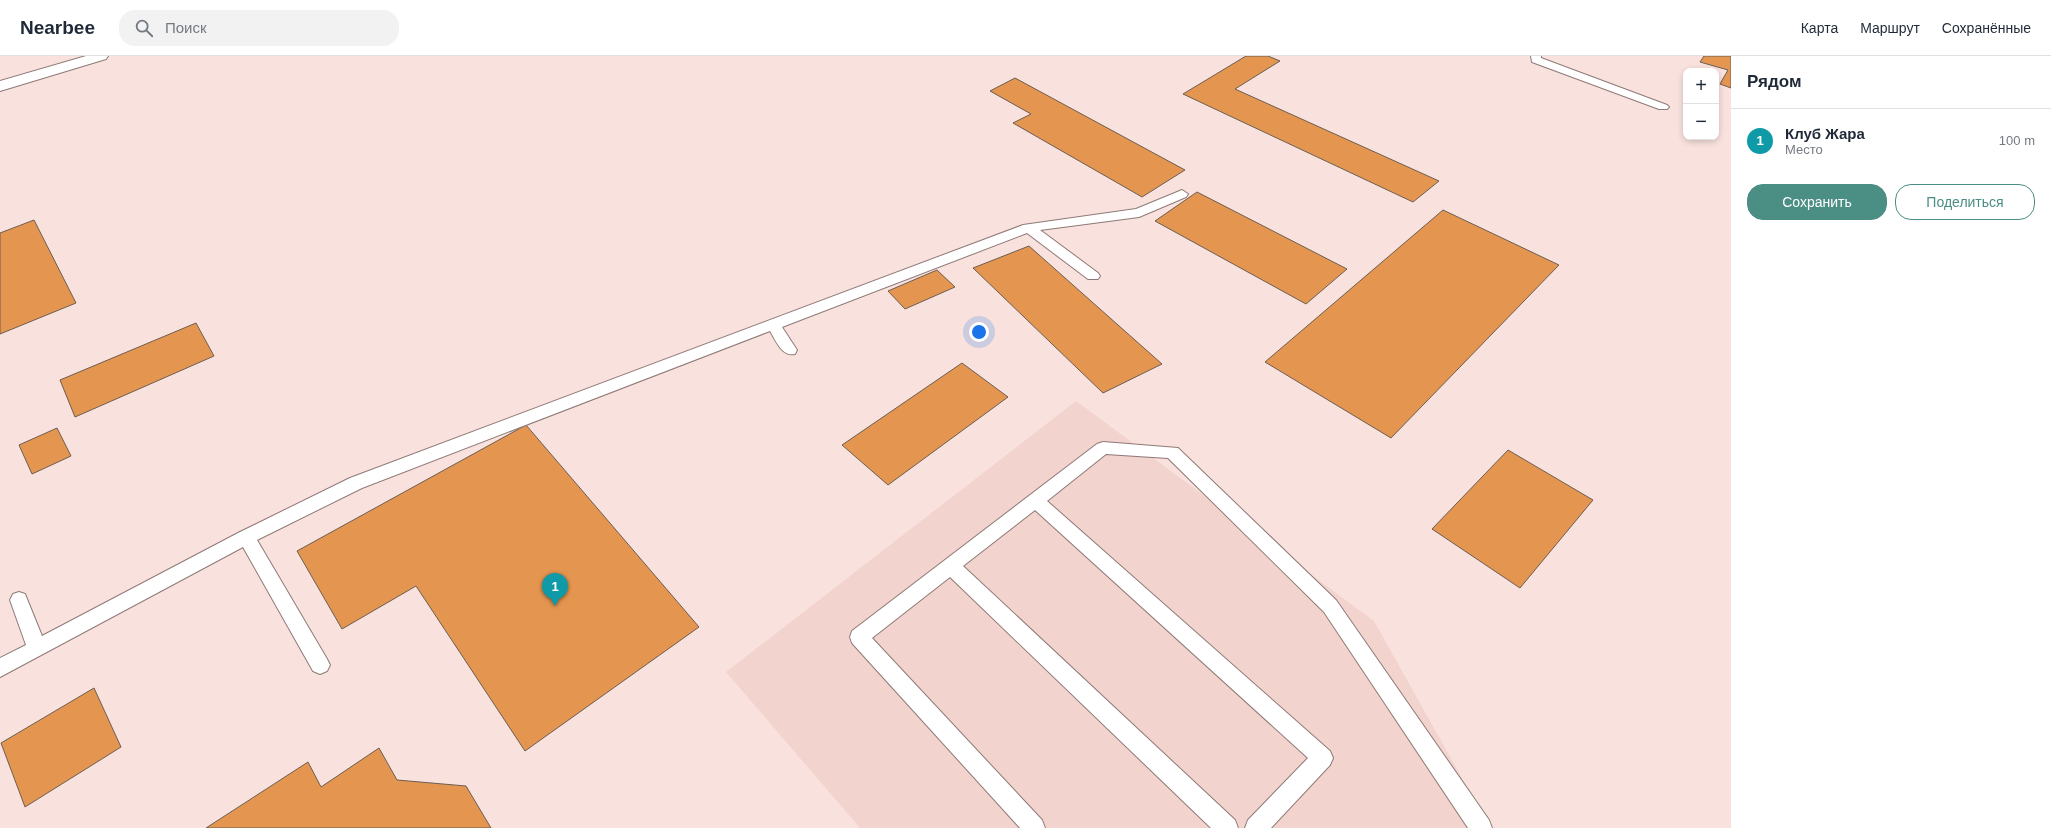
<!DOCTYPE html>
<html lang="ru">
<meta charset="utf-8">
<style>
body{margin:0;font-family:Arial,sans-serif;background:#f2f2f3;color:#1f2937}
.controls{position:absolute;right:12px;top:12px;display:grid;overflow:hidden;border-radius:8px;box-shadow:0 2px 6px #0003}
.controls button{width:36px;height:36px;display:grid;place-items:center;padding:0;border:0;border-bottom:1px solid #e0e1e3;background:#fff;color:#1f2937;font:20px sans-serif}
.you{position:absolute;left:979px;top:276px;width:14px;height:14px;margin:-10px;border:3px solid #fff;border-radius:50%;background:#1a73e8;box-shadow:0 0 0 6px #1a73e833}
.badge{display:grid;place-items:center;width:26px;height:26px;border-radius:50%;background:#4a8e84;color:#fff;font-size:13px;font-weight:700}
.pin{position:absolute;translate:-50% -33px;filter:drop-shadow(0 1px 2px #0008)}
.pin::after{content:'';position:absolute;top:21px;width:14px;height:12px;background:inherit;clip-path:polygon(0 0,100% 0,50% 100%)}
.list{margin:0;padding:0;list-style:none}
h2{display:flex;justify-content:space-between;align-items:center;height:52px;margin:0;padding:0 16px;font-size:17px}
h2 small{font-size:13px;font-weight:400;color:#747a83}
.list li{display:grid;grid-template-columns:26px 1fr auto;gap:12px;align-items:center;box-sizing:border-box;height:64px;padding:0 16px;border-top:1px solid #e0e1e3}
.list b{display:block;font-size:15px;white-space:nowrap}
.list p{margin:0;font-size:13px;white-space:nowrap;color:#747a83}
.list em{font-size:13px;font-style:normal;color:#747a83}
.actions{display:flex;gap:8px;padding:12px 16px}
.actions a{flex:1;padding:9px 0;border:1px solid #4a8e84;border-radius:16px;text-align:center;font-size:14px;color:#4a8e84}
.actions .main{background:#4a8e84;color:#fff}
.icon{flex:none;width:22px;height:22px;fill:none;stroke:currentColor;stroke-width:2;stroke-linecap:round;stroke-linejoin:round}
.map{position:relative;flex:none;width:1731px;height:772px;overflow:hidden}
header{display:flex;align-items:center;gap:24px;box-sizing:border-box;height:56px;padding:0 20px;background:#fff;border-bottom:1px solid #e0e1e3}
header strong{font-size:19px}
nav{display:flex;gap:22px;margin-inline-start:auto;font-size:14px}
.search{width:280px;height:36px;background:#f2f2f3;display:flex;align-items:center;gap:10px;box-sizing:border-box;padding:0 14px;border-radius:16px;color:#747a83;font-size:15px}
main{display:flex}
aside{flex:1;background:#fff}
.map>svg:first-child{display:block}
.built{fill:#f2d3cd}
.building{fill:#e49651;stroke:#6c5d52}
.lines{fill:none;stroke-linecap:round;stroke-linejoin:round}
.lane-casing{stroke:#8e7976;stroke-width:2}
.secondary-casing{stroke:#8e7976;stroke-width:2}
.lane{fill:#fff;fill-rule:evenodd}
.secondary{fill:#fff;fill-rule:evenodd}
</style>
<header>
<strong>Nearbee</strong>
<div class="search"><svg class="icon" aria-label="search" viewBox="0 0 24 24"><circle cx="10" cy="10" r="6"/><path d="M15 15l6 6"/></svg>Поиск</div>
<nav><a>Карта</a><a>Маршрут</a><a>Сохранённые</a></nav>
</header>
<main>
<div class="map">
<svg width="1731" height="772" viewBox="0 0 1731 772">
<rect width="100%" height="100%" fill="#f9e2de"/>
<path class="built" d="M 1076,345 L 1374,565 L 1490,772 L 860,772 L 726,616 Z"/>
<path class="building" d="M 1246,0 L 1268,0 L 1280,5 L 1235,33 L 1439,125 L 1413,146 L 1183,38 Z
M 1704,0 L 1731,0 L 1731,32 L 1720,28 L 1728,14 L 1700,6 Z
M 1015,22 L 1185,114 L 1142,141 L 1013,67 L 1031,58 L 990,35 Z
M 1197,136 L 1347,213 L 1306,248 L 1155,165 Z
M 1443,154 L 1559,209 L 1391,382 L 1265,306 Z
M 34,164 L 76,247 L 0,278 L 0,177 Z
M 1029,190 L 1162,308 L 1103,337 L 973,212 Z
M 937,214 L 955,231 L 905,253 L 888,235 Z
M 196,267 L 214,300 L 75,361 L 60,324 Z
M 962,307 L 1008,341 L 888,429 L 842,389 Z
M 526,369 L 699,571 L 525,695 L 416,530 L 342,573 L 297,495 Z
M 57,372 L 71,400 L 32,418 L 19,389 Z
M 1508,394 L 1593,444 L 1520,532 L 1432,473 Z
M 94,632 L 121,691 L 25,751 L 1,687 Z
M 379,692 L 397,724 L 466,730 L 491,772 L 206,772 L 308,706 L 321,731 Z"/>
<g class="lines">
<defs>
<path id="lane" d="M 1531,0 L 1541,0 L 1541,2 L 1667,49 L 1669,51 L 1667,53 L 1659,53 L 1532,6 Z
M 1182,134 L 1188,138 L 1186,141 L 1139,161 L 1040,174 L 1098,217 L 1100,220 L 1098,223 L 1088,223 L 1027,177 L 782,271 L 797,294 L 795,298 C 782,301 776,285 770,275 L 362,432 L 257,484 L 327,603 L 330,609 L 327,615 L 320,618 L 313,615 L 243,491 L 0,621 L 0,602 L 26,589 L 10,544 L 13,538 L 19,536 L 25,538 L 42,580 L 240,476 L 350,422 L 1023,169 L 1136,153 Z
M 1103,386 L 1178,392 L 1336,544 L 1489,764 L 1492,772 L 1468,772 L 1324,556 L 1168,402 L 1106,398 L 1047,445 L 1330,695 L 1333,702 L 1330,709 L 1271,772 L 1245,772 L 1248,764 L 1308,702 L 1035,454 L 963,510 L 1235,764 L 1238,772 L 1211,772 L 950,521 L 872,582 L 1042,764 L 1045,772 L 1020,772 L 852,587 L 850,581 L 852,575 L 1097,388 Z"/>
<path id="secondary" d="M 86,0 L 108,0 L 106,3 L 0,35 L 0,25 Z"/>
</defs>
<use href="#lane" class="lane-casing"/>
<use href="#secondary" class="secondary-casing"/>
<use href="#lane" class="lane"/>
<use href="#secondary" class="secondary"/>
</g>
</svg>
<div class="controls">
<button>+</button>
<button>−</button>
</div>
<div class="you"></div>
<div class="pin badge" style="left:555px;top:550px;background:#0f9aa8">1</div>
</div>
<aside>
<h2>Рядом<small></small></h2>
<ul class="list">
<li><span class="badge" style="background:#0f9aa8">1</span><div><b>Клуб Жара</b><p>Место</p></div><em>100 m</em></li>
</ul>
<div class="actions"><a class="main">Сохранить</a><a>Поделиться</a></div>
</aside>
</main>
